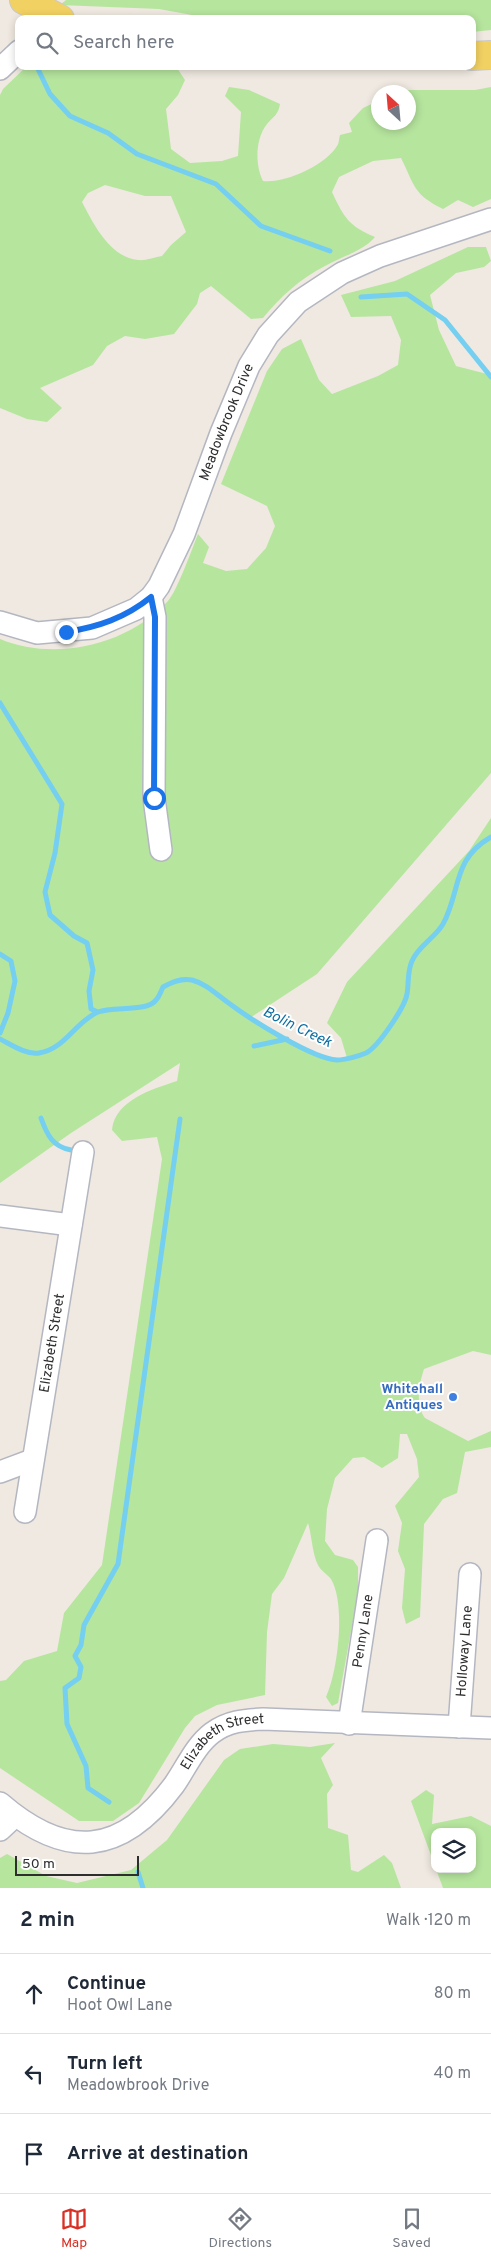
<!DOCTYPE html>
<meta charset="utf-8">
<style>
body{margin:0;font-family:Overpass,sans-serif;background:#f2f2f3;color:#1f2937}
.controls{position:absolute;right:15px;bottom:15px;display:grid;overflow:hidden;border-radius:10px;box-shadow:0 2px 8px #0003}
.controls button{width:45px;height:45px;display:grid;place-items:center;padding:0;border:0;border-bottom:1px solid #e0e1e3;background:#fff;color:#1f2937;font:25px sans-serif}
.compass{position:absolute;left:371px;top:85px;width:45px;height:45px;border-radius:50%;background:#fff;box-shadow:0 2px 8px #0003;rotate:334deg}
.scale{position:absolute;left:15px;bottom:12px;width:124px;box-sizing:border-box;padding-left:5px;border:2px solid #2e2e2e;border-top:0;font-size:14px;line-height:18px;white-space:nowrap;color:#2e2e2e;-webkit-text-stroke:4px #fff;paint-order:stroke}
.stop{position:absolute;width:15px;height:15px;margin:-11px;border:4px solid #1a73e8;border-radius:50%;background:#fff}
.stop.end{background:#1a73e8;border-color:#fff;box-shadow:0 1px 5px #0008}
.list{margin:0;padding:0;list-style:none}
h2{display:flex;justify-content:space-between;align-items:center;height:65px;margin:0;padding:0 20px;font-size:21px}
h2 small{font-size:16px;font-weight:400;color:#747a83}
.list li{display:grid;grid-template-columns:32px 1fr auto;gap:15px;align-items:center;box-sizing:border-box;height:80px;padding:0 20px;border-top:1px solid #e0e1e3}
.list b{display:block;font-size:19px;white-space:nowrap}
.list p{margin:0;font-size:16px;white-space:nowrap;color:#747a83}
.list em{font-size:16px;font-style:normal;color:#747a83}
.icon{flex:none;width:28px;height:28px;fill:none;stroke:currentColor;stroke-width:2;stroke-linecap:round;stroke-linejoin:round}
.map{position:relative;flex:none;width:491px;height:1888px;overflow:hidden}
.search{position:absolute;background:#fff;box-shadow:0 2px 8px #0003;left:15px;right:15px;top:15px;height:55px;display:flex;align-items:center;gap:12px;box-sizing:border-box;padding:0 18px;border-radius:10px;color:#747a83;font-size:19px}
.sheet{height:305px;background:#fff}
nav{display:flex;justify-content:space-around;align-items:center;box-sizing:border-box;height:70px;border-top:1px solid #e0e1e3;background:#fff;font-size:14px;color:#747a83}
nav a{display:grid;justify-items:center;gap:2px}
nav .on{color:#d93025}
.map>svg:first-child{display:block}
.green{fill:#b6e59e;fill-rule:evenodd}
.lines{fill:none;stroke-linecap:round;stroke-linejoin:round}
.stream{stroke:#75cff0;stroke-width:5}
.minor-casing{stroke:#b4b7c1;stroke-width:24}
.major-casing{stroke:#c9c9c9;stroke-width:30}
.minor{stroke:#fff;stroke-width:21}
.major{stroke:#f2d163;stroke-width:28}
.route{stroke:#1a73e8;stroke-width:6}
.shop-dot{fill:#3f7fe0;stroke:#fff;stroke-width:2}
.labels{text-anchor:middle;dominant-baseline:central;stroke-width:4;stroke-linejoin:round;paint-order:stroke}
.street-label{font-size:14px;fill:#2e2e2e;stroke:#fff}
.shop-label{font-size:14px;font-weight:bold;fill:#366cbe;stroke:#fff;text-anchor:end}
.water-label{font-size:15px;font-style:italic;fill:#0d6fa3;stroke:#fff}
</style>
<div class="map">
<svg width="491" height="1888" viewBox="0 0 491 1888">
<rect width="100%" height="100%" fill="#efe9e1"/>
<path class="green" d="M 66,0 L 491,0 L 491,30 L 472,32 L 472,19 L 214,19 L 159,9 L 60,5 Z
M 27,66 L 166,66 L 177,68 L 185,80 L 178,95 L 166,109 L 171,149 L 190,163 L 222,161 L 238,156 L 241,112 L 225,96 L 229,87 L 249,90 L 280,104 C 278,115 274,116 267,124 C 255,139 255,165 263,181 C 284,184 326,165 337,146 C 339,144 339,138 340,135 L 352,132 L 349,123 L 363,108 L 378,101 L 378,122 L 408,122 L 408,92 L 382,92 L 383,90 L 475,90 L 491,87 L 491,199 L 473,207 L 458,200 L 443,209 C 413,194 415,186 401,158 L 373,161 L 339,177 L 332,192 C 344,218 349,226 375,237 C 362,252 342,256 325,266 C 300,279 281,296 263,318 L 251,319 L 211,286 L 200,293 L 197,304 L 174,334 L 145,339 L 125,336 L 107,346 L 93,365 L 40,388 L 62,408 L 47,422 L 27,419 L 0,408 L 0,95 L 3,89 ZM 105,185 L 145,196 L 171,196 L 186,232 L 171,245 L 162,256 C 155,257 145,261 138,260 C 110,257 94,225 82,202 L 88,193 Z
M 468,247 L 486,247 L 491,261 L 484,267 L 456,273 L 430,295 L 439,330 L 456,366 L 491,375 L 491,773 L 317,974 L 250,1018 L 325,1058 L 338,1060 L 347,1058 L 341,1038 L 327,1023 L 347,982 L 469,851 L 491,818 L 491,1355 L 473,1351 L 424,1369 C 419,1384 415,1405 425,1418 L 468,1441 L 491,1431 L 491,1447 L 465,1452 L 457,1493 L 443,1499 L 424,1524 L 420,1617 L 406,1624 L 402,1608 L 405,1569 L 398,1551 L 402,1523 L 395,1506 L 419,1477 L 417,1459 L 407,1434 L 400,1434 L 398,1458 L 382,1468 L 364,1457 L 353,1458 L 335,1478 L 327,1509 L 325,1541 L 335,1555 L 353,1560 L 358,1567 L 358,1592 L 338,1703 L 332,1706 L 326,1697 C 338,1671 346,1604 331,1579 C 327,1574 320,1570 318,1565 C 312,1553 312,1536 308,1523 L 284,1578 L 272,1594 L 267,1632 L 265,1695 L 217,1705 L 195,1716 L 185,1728 L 139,1803 L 113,1821 L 79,1821 L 0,1768 L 0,1681 L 6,1680 L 24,1661 L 57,1651 L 64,1613 L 102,1565 L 162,1159 L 157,1137 L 122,1141 L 112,1130 C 115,1100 153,1089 177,1081 L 180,1063 L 71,1133 L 0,1183 L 0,639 C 55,662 128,645 168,601 C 177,591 192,549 198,534 L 209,547 L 203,563 L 226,571 L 247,569 L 266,548 L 275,526 L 267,506 L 221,484 L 267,371 L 282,349 L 301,339 L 319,380 L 332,394 L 378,376 L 398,365 L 401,340 L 391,316 L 351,317 L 341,295 L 395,281 Z
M 335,1743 L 321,1758 L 333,1785 L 327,1794 L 328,1828 L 348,1835 L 351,1870 L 358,1872 L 384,1855 L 392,1863 L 401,1888 L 0,1888 L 0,1858 L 7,1854 L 46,1876 L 77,1883 L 131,1870 L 167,1840 L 224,1760 L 240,1749 L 273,1744 L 310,1747 Z
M 426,1790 L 434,1795 L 432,1824 L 471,1816 L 491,1826 L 491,1888 L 443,1888 L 436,1869 L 472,1869 L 472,1832 L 435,1832 L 435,1866 L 411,1801 Z"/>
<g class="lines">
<path class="stream" d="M 37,67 L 50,94 L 70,116 L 108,133 L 137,154 L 216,184 L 261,226 L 330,251
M 361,297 L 407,294 L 445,320 L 491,377
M 0,703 L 62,804 L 55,853 L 45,892 L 50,915 L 74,936 L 87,943 L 93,970 L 89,991 L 91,1009 L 98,1012
M 0,954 L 11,961 L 15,981 L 8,1013 L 0,1033
M 0,1039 C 12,1045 26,1055 39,1053 C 65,1049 75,1022 98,1012 C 113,1006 148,1012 156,1000 C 159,997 161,991 163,987 C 172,982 181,978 192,980 C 207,984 217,995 230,1004 C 250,1019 313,1059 337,1060 C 345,1060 359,1056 366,1053 C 378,1047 405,1007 407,994 C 409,983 407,972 412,961 C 418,946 435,938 443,924 C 461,891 452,859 491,837
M 254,1046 L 287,1039
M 41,1118 C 47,1135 53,1147 71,1150
M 109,1802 L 88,1788 L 86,1766 L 67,1724 L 65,1688 L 79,1678 L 81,1667 L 75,1656 L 81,1645 L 84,1625 L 118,1564 L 180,1119
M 138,1872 L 143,1888"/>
<defs>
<g id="minor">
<path d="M 0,69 L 19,51"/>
<path d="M 151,597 L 155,617 L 154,798 L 161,850"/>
<path id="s1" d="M 0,622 L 37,633 L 92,628 L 136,609 L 151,597 L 159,586 L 184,534 L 221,433 L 249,366 L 268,335 L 298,302 L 342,273 L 380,256 L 491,219"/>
<path d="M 0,1216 L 71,1225"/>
<path d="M 0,1472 L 32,1460"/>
<path id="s2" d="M 25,1512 L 83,1152"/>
<path id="s3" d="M 349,1724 L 377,1540"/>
<path id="s4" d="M 459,1727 L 470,1574"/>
<path id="s5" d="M 0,1803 C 66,1860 121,1856 174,1785 C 186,1768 195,1746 212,1733 C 228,1721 244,1720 263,1719 L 491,1728"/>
<path d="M 0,1830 L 15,1816"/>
</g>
<path id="major" d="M 24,0 L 60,19
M 472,56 L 491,55"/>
</defs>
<use href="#minor" class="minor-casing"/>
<use href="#major" class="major-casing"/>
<use href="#minor" class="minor"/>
<use href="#major" class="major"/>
</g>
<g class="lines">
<path class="route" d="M 66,632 C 98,627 125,618 151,597 L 155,617 L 154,798"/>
</g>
<circle class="shop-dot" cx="453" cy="1397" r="5"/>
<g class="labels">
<g class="street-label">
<text stroke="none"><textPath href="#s1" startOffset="352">Meadowbrook Drive</textPath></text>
<text stroke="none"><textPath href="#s2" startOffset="171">Elizabeth Street</textPath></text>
<text stroke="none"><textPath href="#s3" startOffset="94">Penny Lane</textPath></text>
<text stroke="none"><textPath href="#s4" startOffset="76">Holloway Lane</textPath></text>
<text stroke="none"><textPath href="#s5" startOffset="275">Elizabeth Street</textPath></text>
</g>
<g class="shop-label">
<text x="443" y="1389">Whitehall<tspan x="443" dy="16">Antiques</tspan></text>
</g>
<g class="water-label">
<text transform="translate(297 1028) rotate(26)">Bolin Creek</text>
</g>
</g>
</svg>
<div class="controls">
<button><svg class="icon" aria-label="layers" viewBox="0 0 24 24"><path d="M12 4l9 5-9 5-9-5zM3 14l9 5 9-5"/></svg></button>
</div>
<svg class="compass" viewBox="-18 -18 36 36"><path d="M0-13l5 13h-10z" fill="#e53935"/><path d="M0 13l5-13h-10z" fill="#747a83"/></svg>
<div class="scale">50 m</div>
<div class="stop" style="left:154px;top:798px"></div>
<div class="stop end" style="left:66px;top:632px"></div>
<div class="search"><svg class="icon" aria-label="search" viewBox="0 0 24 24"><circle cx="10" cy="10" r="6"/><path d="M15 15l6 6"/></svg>Search here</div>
</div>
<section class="sheet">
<h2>2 min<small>Walk · 120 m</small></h2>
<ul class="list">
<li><svg class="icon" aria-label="ahead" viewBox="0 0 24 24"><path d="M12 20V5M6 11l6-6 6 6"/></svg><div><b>Continue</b><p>Hoot Owl Lane</p></div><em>80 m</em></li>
<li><svg class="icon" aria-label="left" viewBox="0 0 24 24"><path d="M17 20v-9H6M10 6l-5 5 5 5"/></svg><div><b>Turn left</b><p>Meadowbrook Drive</p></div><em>40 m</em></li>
<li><svg class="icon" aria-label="arrive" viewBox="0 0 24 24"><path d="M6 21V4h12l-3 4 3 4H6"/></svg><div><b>Arrive at destination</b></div></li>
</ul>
</section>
<nav>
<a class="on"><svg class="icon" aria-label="map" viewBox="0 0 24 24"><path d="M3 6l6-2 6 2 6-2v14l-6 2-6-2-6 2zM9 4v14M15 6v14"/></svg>Map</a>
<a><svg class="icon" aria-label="directions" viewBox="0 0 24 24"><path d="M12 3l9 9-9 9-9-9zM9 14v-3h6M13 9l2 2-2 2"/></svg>Directions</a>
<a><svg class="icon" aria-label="saved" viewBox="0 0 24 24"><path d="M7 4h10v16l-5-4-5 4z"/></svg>Saved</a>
</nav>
